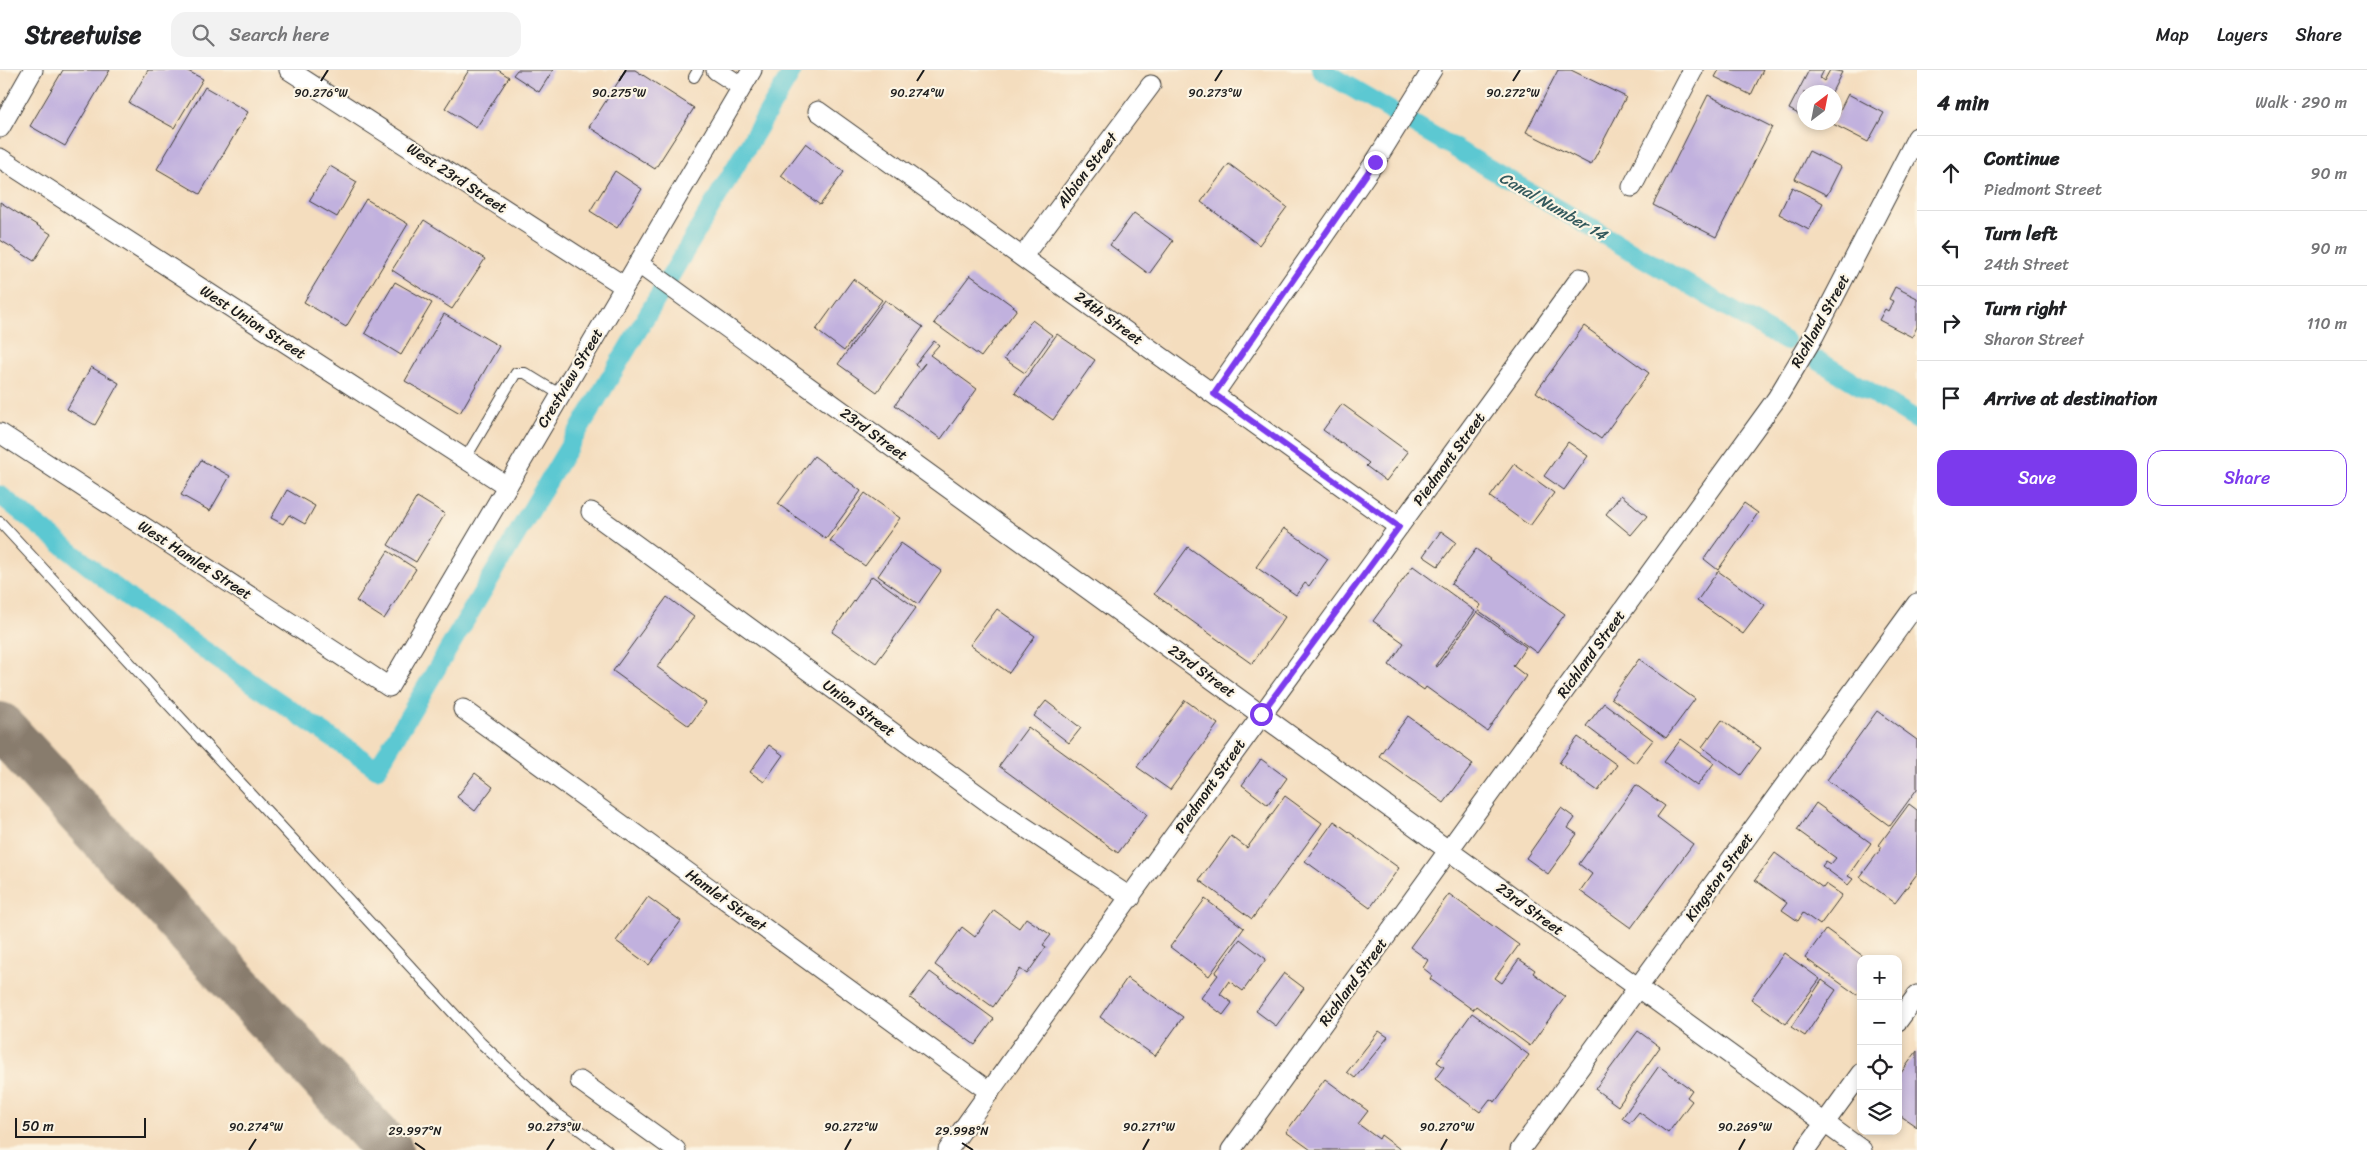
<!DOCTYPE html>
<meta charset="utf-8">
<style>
body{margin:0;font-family:Sriracha,sans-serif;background:#f2f2f2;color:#202124}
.controls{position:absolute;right:15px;bottom:15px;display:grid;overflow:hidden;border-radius:10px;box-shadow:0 2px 8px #0003}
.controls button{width:45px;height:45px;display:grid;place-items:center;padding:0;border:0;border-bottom:1px solid #e0e0e0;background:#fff;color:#202124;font:25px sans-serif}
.compass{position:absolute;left:1797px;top:15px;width:45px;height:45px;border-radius:50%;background:#fff;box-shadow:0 2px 8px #0003;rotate:32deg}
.scale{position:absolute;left:15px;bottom:12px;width:131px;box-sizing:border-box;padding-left:5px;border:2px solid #1c1c1c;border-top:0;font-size:14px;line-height:18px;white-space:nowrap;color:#1c1c1c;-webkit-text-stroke:4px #fcf5e5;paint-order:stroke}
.stop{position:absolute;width:15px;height:15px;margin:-11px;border:4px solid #7c3aed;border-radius:50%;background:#fff}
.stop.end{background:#7c3aed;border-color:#fff;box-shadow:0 1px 5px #0008}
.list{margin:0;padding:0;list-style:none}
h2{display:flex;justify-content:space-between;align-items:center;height:65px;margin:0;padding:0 20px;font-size:21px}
h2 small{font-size:16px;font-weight:400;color:#757577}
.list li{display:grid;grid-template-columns:32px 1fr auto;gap:15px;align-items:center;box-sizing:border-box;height:75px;padding:0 20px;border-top:1px solid #e0e0e0}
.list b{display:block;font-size:19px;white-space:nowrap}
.list p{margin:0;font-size:16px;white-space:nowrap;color:#757577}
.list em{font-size:16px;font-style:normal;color:#757577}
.actions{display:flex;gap:10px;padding:15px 20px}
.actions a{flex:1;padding:11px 0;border:1px solid #7c3aed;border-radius:15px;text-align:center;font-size:18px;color:#7c3aed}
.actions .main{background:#7c3aed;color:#fff}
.icon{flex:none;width:28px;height:28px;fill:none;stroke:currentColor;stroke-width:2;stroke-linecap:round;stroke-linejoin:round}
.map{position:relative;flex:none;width:1917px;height:1080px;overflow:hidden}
header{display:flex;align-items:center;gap:30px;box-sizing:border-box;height:70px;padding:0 25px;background:#fff;border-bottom:1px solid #e0e0e0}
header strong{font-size:24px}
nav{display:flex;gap:28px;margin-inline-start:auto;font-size:18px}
.search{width:350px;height:45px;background:#f2f2f2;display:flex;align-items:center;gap:12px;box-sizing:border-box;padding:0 18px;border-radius:15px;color:#757577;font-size:19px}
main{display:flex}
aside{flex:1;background:#fff}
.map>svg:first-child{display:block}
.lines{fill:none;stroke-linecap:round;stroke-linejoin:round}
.canal{stroke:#5bc8d2;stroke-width:19}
.taxiway{stroke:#887c6d;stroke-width:48}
.building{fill:#c1b1de}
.service-casing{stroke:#3c3934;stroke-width:12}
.minor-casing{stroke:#3c3934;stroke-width:21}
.service{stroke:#fff;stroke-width:10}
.minor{stroke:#fff;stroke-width:19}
.route{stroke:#7c3aed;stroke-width:6}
.ticks{fill:none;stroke:#1c1c1c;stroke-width:2}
.labels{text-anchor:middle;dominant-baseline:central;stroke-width:4.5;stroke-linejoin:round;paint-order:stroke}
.street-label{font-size:15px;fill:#1c1c1c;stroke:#fcf5e5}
.water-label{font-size:16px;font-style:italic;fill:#32585c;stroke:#fcf5e5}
.ticks-label{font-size:12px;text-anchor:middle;fill:#1c1c1c;stroke:#fcf5e5;stroke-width:4.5;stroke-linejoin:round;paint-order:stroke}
</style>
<header>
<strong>Streetwise</strong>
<div class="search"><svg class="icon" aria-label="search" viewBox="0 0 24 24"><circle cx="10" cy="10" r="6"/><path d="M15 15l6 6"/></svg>Search here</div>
<nav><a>Map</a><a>Layers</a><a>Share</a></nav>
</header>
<main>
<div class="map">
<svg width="1917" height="1080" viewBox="0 0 1917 1080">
<rect width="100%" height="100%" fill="#fcf5e5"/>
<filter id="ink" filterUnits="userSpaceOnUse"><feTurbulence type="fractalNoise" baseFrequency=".02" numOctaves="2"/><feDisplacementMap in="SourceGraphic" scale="10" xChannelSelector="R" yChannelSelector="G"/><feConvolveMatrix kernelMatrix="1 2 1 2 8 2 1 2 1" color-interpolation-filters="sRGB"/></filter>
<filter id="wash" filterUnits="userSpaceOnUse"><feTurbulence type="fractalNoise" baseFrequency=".0096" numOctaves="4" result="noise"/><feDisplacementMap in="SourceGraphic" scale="20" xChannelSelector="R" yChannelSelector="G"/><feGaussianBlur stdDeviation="1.12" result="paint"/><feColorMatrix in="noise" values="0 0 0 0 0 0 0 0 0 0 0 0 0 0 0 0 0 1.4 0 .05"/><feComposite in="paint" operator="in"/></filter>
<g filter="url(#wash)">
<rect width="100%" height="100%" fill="#f4ddbe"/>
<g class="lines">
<path class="canal" d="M 1321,0 L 1785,271
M 1819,291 L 1917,350
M 0,425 L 130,529 L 377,699 L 793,0"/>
<path class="taxiway" d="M 0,656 L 389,1080"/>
</g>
<g id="blocks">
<path class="building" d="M 63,0 L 110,0 L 65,76 L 30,56 Z
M 148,0 L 186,0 L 203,9 L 174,58 L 129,33 Z
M 469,0 L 498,0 L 509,7 L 476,58 L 445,38 Z
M 517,0 L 553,0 L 539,22 L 513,5 Z
M 626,0 L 635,0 L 694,38 L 655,99 L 589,57 Z
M 1558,0 L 1571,0 L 1626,27 L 1591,95 L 1526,62 Z
M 1719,0 L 1763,0 L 1751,25 L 1715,7 Z
M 1809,0 L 1824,0 L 1820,8 L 1824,11 L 1830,0 L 1842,2 L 1832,22 L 1804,22 L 1804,47 L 1789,39 Z
M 205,17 L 248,42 L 200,124 L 157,99 Z
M 1848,24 L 1884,43 L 1868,72 L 1833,54 Z
M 1708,25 L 1772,57 L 1716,167 L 1653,135 Z
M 806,73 L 844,102 L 820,135 L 781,106 Z
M 1809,81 L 1841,97 L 1827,125 L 1795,109 Z
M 1229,94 L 1287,137 L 1259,175 L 1201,132 Z
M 330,96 L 357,112 L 337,147 L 309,131 Z
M 615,101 L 642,119 L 617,158 L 590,141 Z
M 1792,117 L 1823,133 L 1809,160 L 1779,144 Z
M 366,129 L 408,154 L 346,257 L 304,232 Z
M 0,132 L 51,164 L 34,191 L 0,170 Z
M 1134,143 L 1173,171 L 1149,204 L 1110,175 Z
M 424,150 L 485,189 L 452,239 L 392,200 Z
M 970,205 L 1017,239 L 981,287 L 934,253 Z
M 853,209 L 882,230 L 844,281 L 816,260 Z
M 395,212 L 432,233 L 401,285 L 365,263 Z
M 1895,217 L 1917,228 L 1917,257 L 1912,267 L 1879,250 L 1885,239 L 1888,241 L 1893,231 L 1889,229 Z
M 885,230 L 923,257 L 877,322 L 838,294 Z
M 444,244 L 499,276 L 460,343 L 405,311 Z
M 1032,250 L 1052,265 L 1025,303 L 1004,289 Z
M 1584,256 L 1649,303 L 1601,369 L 1536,322 Z
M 1057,264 L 1095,290 L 1053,350 L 1015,323 Z
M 934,271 L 939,275 L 930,285 L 977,319 L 941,369 L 895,335 L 925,293 L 920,299 L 915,295 Z
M 91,297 L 119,313 L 95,355 L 67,339 Z
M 1342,334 L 1408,382 L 1386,411 L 1366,396 L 1369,393 L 1323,360 Z
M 1568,372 L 1588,386 L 1564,420 L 1544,406 Z
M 814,386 L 861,421 L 826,469 L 778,434 Z
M 201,390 L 230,406 L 210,441 L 181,425 Z
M 1514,394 L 1554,423 L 1530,456 L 1490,427 Z
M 287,420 L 315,436 L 305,454 L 289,445 L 283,454 L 271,448 Z
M 865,423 L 900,448 L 865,496 L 830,471 Z
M 1621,425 L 1647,446 L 1631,465 L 1606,444 Z
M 417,427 L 445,444 L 416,492 L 388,475 Z
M 1744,433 L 1758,443 L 1718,500 L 1704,489 Z
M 1284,458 L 1328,489 L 1309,516 L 1305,513 L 1296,525 L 1256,497 Z
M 1441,461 L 1456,472 L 1438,496 L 1423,486 Z
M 901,473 L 941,501 L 918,534 L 878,506 Z
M 1188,477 L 1285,547 L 1252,594 L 1154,524 Z
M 1476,479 L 1565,544 L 1537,583 L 1478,540 L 1481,535 L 1451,514 Z
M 388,481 L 416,499 L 384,549 L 356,531 Z
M 1413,496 L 1475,541 L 1435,596 L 1437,597 L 1477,542 L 1526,577 L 1513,596 L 1526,606 L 1487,661 L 1426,617 L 1424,620 L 1389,595 L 1404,573 L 1373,551 Z
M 1718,501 L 1765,535 L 1743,564 L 1697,531 Z
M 872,506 L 916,538 L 876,593 L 832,562 Z
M 667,527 L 694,547 L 657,597 L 706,633 L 689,656 L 613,601 Z
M 997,539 L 1035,566 L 1009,603 L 970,575 Z
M 1639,589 L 1695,629 L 1666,668 L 1611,628 Z
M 1185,630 L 1218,654 L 1170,720 L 1137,697 Z
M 1046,631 L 1081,658 L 1069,673 L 1034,646 Z
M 1604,633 L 1653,670 L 1635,693 L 1586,656 Z
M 1877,641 L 1917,670 L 1917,719 L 1890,756 L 1827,710 Z
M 1408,646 L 1473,694 L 1444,733 L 1379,686 Z
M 1722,650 L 1761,678 L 1741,705 L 1702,677 Z
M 1028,657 L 1147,744 L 1118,783 L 999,696 Z
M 1578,667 L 1617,695 L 1598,721 L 1559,693 Z
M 1681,669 L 1714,693 L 1697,716 L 1664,692 Z
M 769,675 L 783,685 L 764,712 L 750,702 Z
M 1261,689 L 1287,708 L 1268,735 L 1242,715 Z
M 475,703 L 493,717 L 475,741 L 457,727 Z
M 1636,715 L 1665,736 L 1657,747 L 1693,774 L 1631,858 L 1580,821 L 1592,804 L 1579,794 Z
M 1285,726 L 1322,753 L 1252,849 L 1199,810 L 1231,766 L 1247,778 Z
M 1816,733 L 1871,773 L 1848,806 L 1853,809 L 1848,815 L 1822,796 L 1826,791 L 1831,794 L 1836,788 L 1797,760 Z
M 1909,734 L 1917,740 L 1917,804 L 1895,833 L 1860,807 L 1882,777 L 1879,775 Z
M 1561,738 L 1575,748 L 1568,758 L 1577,764 L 1548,804 L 1526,788 Z
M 1334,751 L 1399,798 L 1370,838 L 1305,791 Z
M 1775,783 L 1823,818 L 1826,814 L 1842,825 L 1820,855 L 1803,843 L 1798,851 L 1782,840 L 1787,833 L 1755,810 Z
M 1449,824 L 1519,875 L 1495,908 L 1502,913 L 1519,889 L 1535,900 L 1533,903 L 1565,927 L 1530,976 L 1476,936 L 1473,940 L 1430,909 L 1432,905 L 1423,898 L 1428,890 L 1410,877 Z
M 648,827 L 681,851 L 649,895 L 616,871 Z
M 1205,829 L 1244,858 L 1209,906 L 1170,877 Z
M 994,840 L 1019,858 L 1026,848 L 1051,865 L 1043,875 L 1046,877 L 1027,904 L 1020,899 L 993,937 L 935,895 L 962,857 L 975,867 Z
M 1826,859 L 1867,889 L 1861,889 L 1861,921 L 1857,925 L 1805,888 Z
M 1240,869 L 1266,889 L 1243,921 L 1229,911 L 1220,924 L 1232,933 L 1223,945 L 1201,928 L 1218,905 L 1215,903 Z
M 1784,883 L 1820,909 L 1786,954 L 1751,929 Z
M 930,902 L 994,949 L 975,975 L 910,928 Z
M 1284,903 L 1304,918 L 1276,956 L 1256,941 Z
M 1127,908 L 1183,947 L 1155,986 L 1100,947 Z
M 1822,910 L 1836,920 L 1805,966 L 1791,957 Z
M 1472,943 L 1529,985 L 1495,1032 L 1490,1029 L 1480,1042 L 1435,1009 L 1444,997 L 1437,992 Z
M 1379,961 L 1388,967 L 1355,1008 L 1347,1002 Z
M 1638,961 L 1660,977 L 1618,1036 L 1595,1019 Z
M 1917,981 L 1917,1057 L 1898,1044 L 1898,1007 Z
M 1659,996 L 1692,1020 L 1687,1027 L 1692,1031 L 1668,1063 L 1639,1042 L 1630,1053 L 1622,1048 Z
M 1325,1009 L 1368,1041 L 1358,1054 L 1379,1069 L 1381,1065 L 1401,1080 L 1311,1080 L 1286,1062 Z"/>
</g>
</g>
<g filter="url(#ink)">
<use href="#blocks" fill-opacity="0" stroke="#3c3934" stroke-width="1"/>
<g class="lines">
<defs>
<path id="service" d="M 694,7 L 698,0
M 465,389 L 516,303 L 525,303 L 561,325
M 0,452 L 481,973 L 555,1042 L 607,1080"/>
<path id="minor" d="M 289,0 L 624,216
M 716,0 L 742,17
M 818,41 L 1399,457
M 0,58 L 33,0
M 0,88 L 507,416
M 1632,117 L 1693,0
M 1023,186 L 1151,15
M 639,194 L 1862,1080
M 1214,324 L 1375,92 L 1432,0
M 0,363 L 389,617 L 752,0
M 591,442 L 996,738 L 1131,828
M 463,639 L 990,1022
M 1898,951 L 1917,925
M 580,1011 L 676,1080
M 948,1080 C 1156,787 1369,499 1580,208
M 1231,1080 L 1777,328 L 1814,266 L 1917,67
M 1520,1080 L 1917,533
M 1805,1080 L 1861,1003"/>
</defs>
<use href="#service" class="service-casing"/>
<use href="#minor" class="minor-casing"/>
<use href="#service" class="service"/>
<use href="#minor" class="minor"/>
</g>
</g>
<g class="lines" filter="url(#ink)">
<path class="route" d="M 1261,644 L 1399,457 L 1214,324 L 1375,92"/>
</g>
<path class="ticks" d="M 321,11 L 328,0M 619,11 L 626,0M 917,11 L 924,0M 1215,11 L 1222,0M 1513,11 L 1520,0M 415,1073 L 425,1080M 962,1073 L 973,1080M 249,1080 L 256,1069M 547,1080 L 554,1069M 845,1080 L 851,1069M 1143,1080 L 1149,1069M 1441,1080 L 1447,1069M 1739,1080 L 1745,1069"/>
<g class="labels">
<g class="street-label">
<text transform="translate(1087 100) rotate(-53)">Albion Street</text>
<text transform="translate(457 108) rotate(33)">West 23rd Street</text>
<text transform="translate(1109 248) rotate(36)">24th Street</text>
<text transform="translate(1820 251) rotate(-61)">Richland Street</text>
<text transform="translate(253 252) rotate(33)">West Union Street</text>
<text transform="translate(570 308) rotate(-59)">Crestview Street</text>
<text transform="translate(874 364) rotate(36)">23rd Street</text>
<text transform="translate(1449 389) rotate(-54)">Piedmont Street</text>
<text transform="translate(195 490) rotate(33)">West Hamlet Street</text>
<text transform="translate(1591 584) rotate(-54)">Richland Street</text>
<text transform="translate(1202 601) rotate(36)">23rd Street</text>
<text transform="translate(859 638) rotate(36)">Union Street</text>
<text transform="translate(1210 716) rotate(-55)">Piedmont Street</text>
<text transform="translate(1719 807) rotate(-54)">Kingston Street</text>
<text transform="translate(726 830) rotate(36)">Hamlet Street</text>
<text transform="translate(1530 839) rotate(36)">23rd Street</text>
<text transform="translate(1353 912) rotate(-54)">Richland Street</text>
</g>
<g class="water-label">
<text transform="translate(1553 136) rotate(30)">Canal Number 14</text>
</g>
</g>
<g class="ticks-label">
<text x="321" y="27">90.276°W</text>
<text x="619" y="27">90.275°W</text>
<text x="917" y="27">90.274°W</text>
<text x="1215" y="27">90.273°W</text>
<text x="1513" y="27">90.272°W</text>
<text x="256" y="1061">90.274°W</text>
<text x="554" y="1061">90.273°W</text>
<text x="851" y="1061">90.272°W</text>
<text x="1149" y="1061">90.271°W</text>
<text x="1447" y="1061">90.270°W</text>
<text x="1745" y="1061">90.269°W</text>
<text x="415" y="1065">29.997°N</text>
<text x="962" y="1065">29.998°N</text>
</g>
</svg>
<div class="controls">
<button>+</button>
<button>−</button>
<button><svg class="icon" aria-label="locate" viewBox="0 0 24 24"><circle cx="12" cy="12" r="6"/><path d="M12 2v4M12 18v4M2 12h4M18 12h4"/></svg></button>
<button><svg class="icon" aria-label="layers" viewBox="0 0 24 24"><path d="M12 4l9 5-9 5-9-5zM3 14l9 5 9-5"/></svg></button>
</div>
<svg class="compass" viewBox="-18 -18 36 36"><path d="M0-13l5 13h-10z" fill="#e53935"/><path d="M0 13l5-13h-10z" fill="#757577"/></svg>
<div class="scale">50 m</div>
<div class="stop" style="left:1261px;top:644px"></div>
<div class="stop end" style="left:1375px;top:92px"></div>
</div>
<aside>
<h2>4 min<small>Walk · 290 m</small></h2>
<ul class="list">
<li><svg class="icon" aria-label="ahead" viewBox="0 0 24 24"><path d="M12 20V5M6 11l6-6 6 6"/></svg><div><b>Continue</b><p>Piedmont Street</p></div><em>90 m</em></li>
<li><svg class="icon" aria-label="left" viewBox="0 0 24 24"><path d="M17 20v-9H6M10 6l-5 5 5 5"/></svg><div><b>Turn left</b><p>24th Street</p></div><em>90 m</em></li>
<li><svg class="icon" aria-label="right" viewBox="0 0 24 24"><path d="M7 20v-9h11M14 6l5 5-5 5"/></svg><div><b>Turn right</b><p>Sharon Street</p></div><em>110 m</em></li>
<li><svg class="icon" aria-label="arrive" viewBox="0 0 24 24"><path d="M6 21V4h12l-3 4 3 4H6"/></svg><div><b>Arrive at destination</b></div></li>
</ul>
<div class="actions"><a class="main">Save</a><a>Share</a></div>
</aside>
</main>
